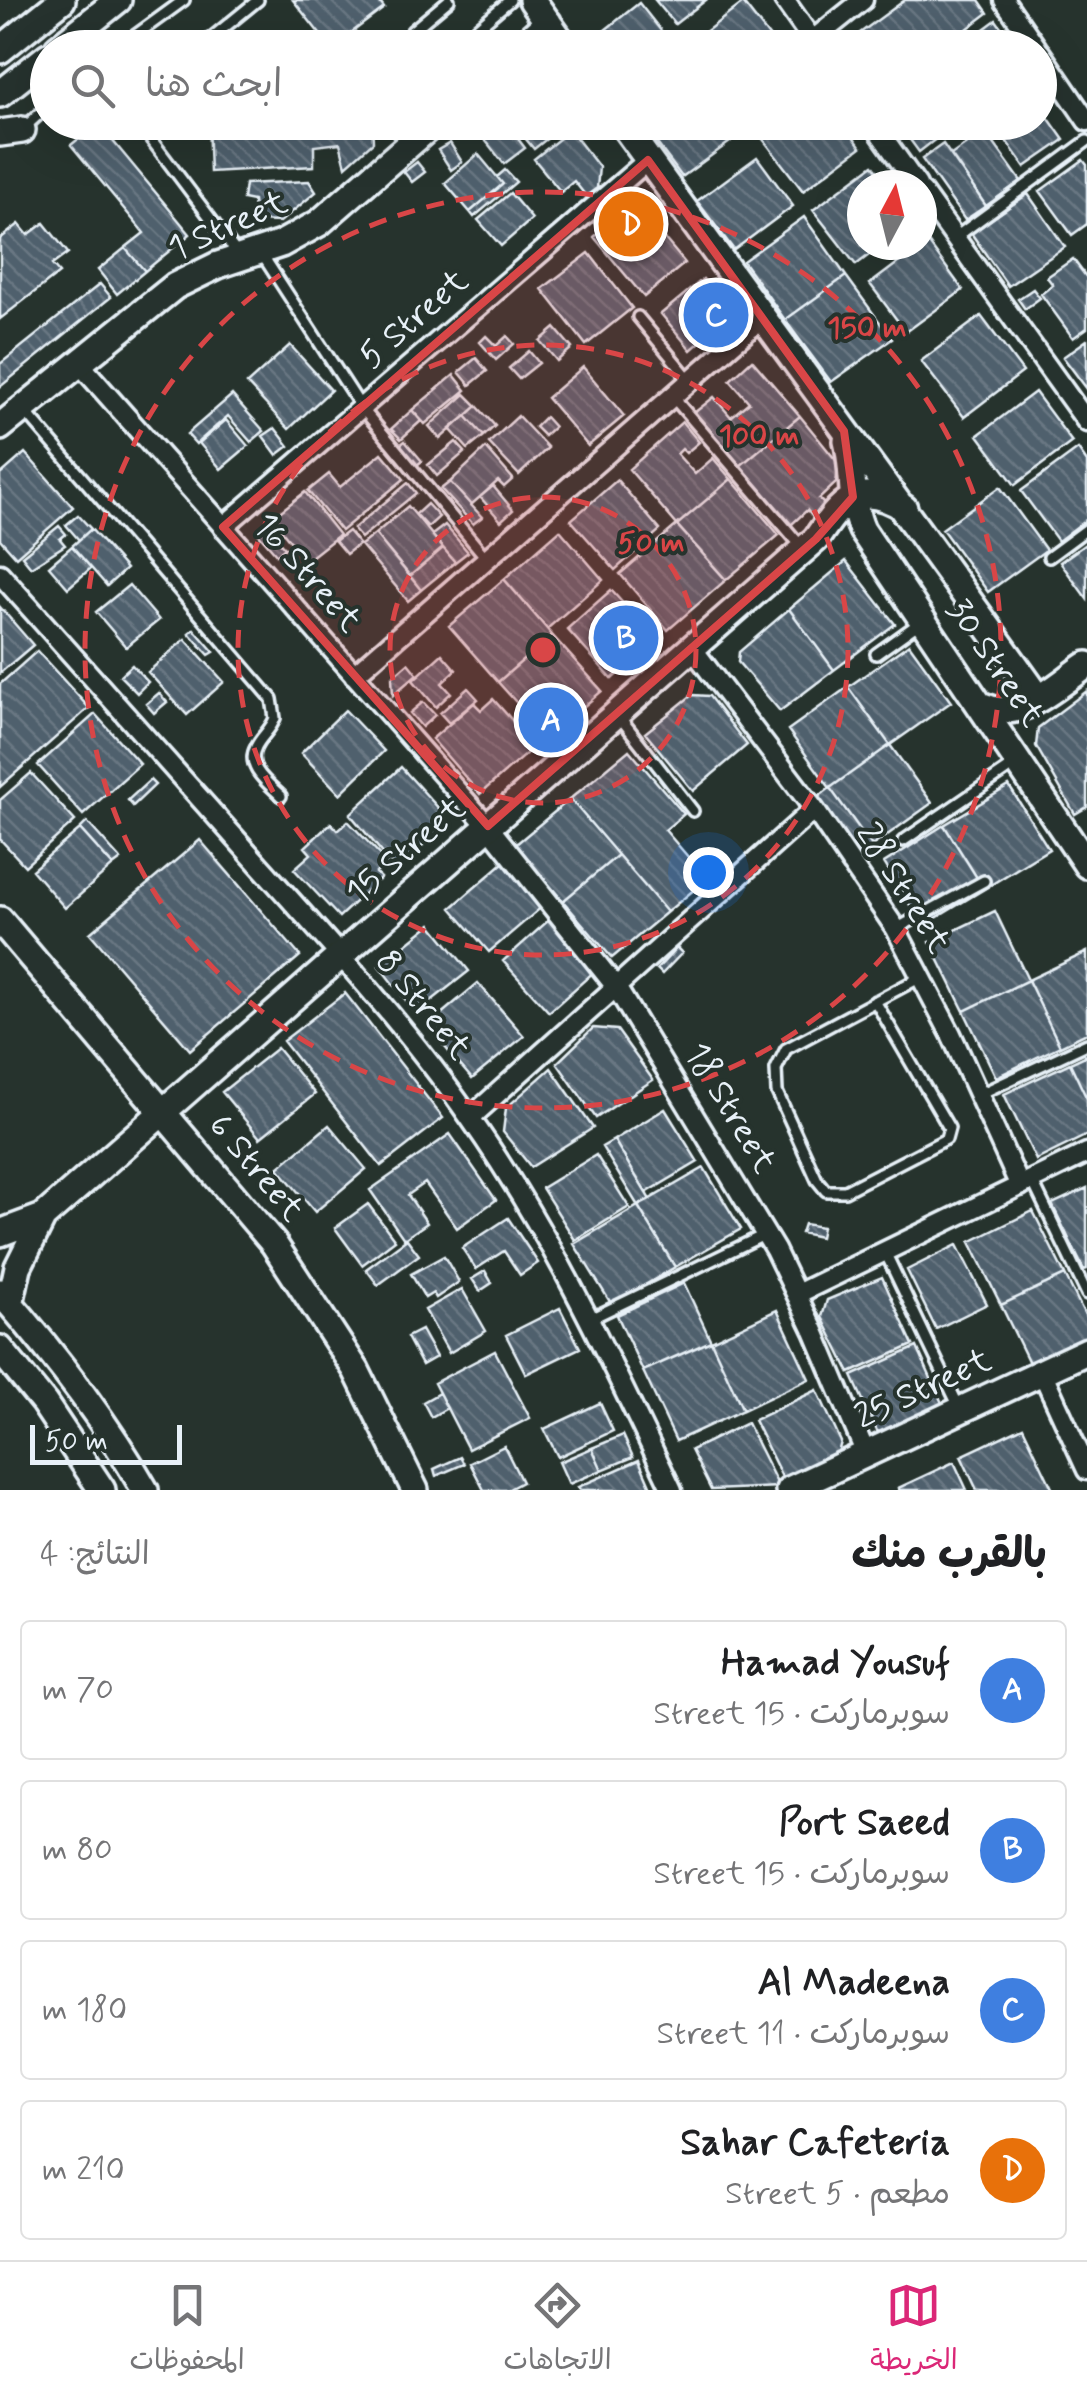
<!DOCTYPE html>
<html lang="ar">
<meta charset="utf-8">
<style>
body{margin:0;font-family:Mynerve,"Playpen Sans Arabic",sans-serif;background:#f6f6f6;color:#202124;direction:rtl}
.compass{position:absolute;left:847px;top:170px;width:90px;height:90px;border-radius:50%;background:#fff;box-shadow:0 10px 40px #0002;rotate:7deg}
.scale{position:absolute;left:30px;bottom:25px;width:152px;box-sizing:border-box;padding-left:10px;border:5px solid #e8f1f8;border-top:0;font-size:28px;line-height:35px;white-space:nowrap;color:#e8f1f8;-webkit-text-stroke:8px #26332d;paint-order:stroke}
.you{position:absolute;left:708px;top:872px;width:35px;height:35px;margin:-25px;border:8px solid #fff;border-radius:50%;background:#1a73e8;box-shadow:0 0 0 15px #1a73e833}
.badge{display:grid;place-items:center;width:65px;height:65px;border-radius:50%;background:#db2777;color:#fff;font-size:32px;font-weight:700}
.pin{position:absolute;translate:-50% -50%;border:5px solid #fff;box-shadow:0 2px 10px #0006}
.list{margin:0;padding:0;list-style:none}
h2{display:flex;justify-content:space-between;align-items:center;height:130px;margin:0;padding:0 40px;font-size:42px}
h2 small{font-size:32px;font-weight:400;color:#757577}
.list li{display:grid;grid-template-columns:65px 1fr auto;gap:30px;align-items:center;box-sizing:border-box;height:140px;margin:0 20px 20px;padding:0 20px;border:2px solid #e0e0e0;border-radius:10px}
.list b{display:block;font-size:38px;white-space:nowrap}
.list p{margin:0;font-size:32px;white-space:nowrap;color:#757577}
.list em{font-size:32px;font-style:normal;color:#757577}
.icon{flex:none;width:55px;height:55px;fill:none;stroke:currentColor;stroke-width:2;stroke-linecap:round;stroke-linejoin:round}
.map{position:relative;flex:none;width:1087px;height:1490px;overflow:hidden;direction:ltr}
.search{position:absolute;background:#fff;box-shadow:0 10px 40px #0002;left:30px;right:30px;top:30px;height:110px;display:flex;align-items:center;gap:25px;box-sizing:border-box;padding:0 35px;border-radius:55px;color:#757577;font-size:38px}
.sheet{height:770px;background:#fff}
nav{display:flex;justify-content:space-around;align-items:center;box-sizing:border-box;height:140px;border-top:2px solid #e0e0e0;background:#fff;font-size:28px;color:#757577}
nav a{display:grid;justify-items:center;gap:5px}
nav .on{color:#db2777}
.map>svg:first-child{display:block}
.building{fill:url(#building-back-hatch);stroke:#e8f1f8;stroke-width:2.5}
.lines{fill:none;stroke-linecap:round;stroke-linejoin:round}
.lane-casing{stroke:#e8f1f8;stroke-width:16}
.street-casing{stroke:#e8f1f8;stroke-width:25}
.secondary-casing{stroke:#e8f1f8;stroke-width:32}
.lane{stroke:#26332d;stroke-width:9}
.street{stroke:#26332d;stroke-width:18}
.secondary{stroke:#26332d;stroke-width:25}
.marked{fill:#d94647;fill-opacity:0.2;stroke:#d94647;stroke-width:8;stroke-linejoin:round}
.ring{fill:none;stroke:#d94647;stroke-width:5;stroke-dasharray:18 12}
.labels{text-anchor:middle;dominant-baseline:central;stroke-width:8;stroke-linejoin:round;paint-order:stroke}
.street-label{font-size:35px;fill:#e8f1f8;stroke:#26332d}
.centre{fill:#d94647;stroke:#26332d;stroke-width:5}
.ring-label{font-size:30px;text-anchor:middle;font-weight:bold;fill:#d94647;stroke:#26332d;stroke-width:8;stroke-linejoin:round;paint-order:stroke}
</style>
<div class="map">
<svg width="1087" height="1490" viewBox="0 0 1087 1490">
<defs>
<pattern id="building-back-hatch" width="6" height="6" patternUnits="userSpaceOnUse" patternTransform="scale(2.5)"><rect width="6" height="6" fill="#50606d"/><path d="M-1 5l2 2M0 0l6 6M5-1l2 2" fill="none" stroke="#697783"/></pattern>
</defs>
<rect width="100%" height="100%" fill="#26332d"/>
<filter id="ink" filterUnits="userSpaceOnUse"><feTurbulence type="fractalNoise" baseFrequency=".01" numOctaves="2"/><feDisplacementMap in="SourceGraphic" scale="20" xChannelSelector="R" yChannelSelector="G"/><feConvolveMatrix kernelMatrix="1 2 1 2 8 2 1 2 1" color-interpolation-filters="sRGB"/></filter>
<g filter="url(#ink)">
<path class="building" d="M 293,0 L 378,0 L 384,8 L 331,48 Z
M 655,0 L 706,0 L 675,24 Z
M 905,0 L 979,0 L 988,13 L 942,48 L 848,48 L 845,44 Z
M 639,3 L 666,37 L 652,48 L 619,48 L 605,30 Z
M 743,3 L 778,48 L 695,48 L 691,43 Z
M 996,20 L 1016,48 L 958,48 Z
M 1050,88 L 1058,98 L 1045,108 L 1040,95 Z
M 1040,106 L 1064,140 L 1025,167 L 994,124 L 1040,122 Z
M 208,122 L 372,122 L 373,142 L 346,166 L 340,143 L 314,146 L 314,166 L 210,172 Z
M 471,122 L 505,122 L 525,148 L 504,164 Z
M 512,122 L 562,122 L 564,125 L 534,149 Z
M 641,122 L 733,122 L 741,134 L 682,177 Z
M 774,122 L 842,122 L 861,147 L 803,191 L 759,134 Z
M 897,122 L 932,122 L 941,135 L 919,152 Z
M 98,123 L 190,234 L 145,271 L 125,248 L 144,233 L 71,145 Z
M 570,130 L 599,167 L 597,188 L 586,196 L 574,181 L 561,192 L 534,159 Z
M 985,131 L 1021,181 L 986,206 L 951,155 Z
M 450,143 L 462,162 L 451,170 L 438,150 Z
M 943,144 L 986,206 L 965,220 L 922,159 Z
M 478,154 L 503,184 L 470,212 L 445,183 Z
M 757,157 L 793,206 L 734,250 L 697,201 Z
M 1083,160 L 1087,165 L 1087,224 L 1072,235 L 1040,191 Z
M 417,162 L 425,172 L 412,182 L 404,172 Z
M 873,165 L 888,185 L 862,185 L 862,245 L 882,245 L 856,265 L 813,210 Z
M 505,170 L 516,182 L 474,217 L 470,212 L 503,184 L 497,177 Z
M 309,181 L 316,192 L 280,222 L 255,221 L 253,201 L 243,199 L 245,184 Z
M 510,193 L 532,219 L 501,246 L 478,220 Z
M 1028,194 L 1065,247 L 1008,286 L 971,233 Z
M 628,209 L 643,213 L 685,263 L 644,297 L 594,237 Z
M 804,217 L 846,276 L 785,320 L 743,261 Z
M 44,223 L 68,253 L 52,265 L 59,273 L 0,319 L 0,239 L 19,224 L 28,235 Z
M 927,241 L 963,290 L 906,332 L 870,284 Z
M 125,248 L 145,271 L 117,294 L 98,270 Z
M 589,253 L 632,308 L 586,345 L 542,289 Z
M 1073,259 L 1087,278 L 1087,328 L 1073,338 L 1041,294 L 1053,285 L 1047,277 Z
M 846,276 L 892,339 L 831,382 L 785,320 Z
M 703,279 L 724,304 L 722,323 L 691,350 L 661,314 Z
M 100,284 L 111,297 L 0,387 L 0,364 Z
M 1033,289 L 1040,298 L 1025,309 L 1018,299 Z
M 981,316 L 1023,372 L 964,417 L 921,361 Z
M 555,328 L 572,348 L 557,361 L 540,341 Z
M 486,336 L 496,346 L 507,336 L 514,344 L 496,360 L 480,342 Z
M 1087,340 L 1087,389 L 1063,357 Z
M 290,345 L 331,390 L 289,429 L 247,384 Z
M 529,351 L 539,363 L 519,379 L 509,368 Z
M 476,358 L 487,371 L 470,385 L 459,372 Z
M 752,360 L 800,416 L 740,466 L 694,413 L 714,397 L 731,417 L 749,402 L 730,380 Z
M 583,367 L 624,416 L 588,446 L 547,398 Z
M 454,375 L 466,390 L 425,424 L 412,410 Z
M 1035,392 L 1072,442 L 1015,485 L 978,435 Z
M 465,394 L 477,406 L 440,439 L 429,426 Z
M 232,395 L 264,431 L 251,442 L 228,416 L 196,444 L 187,434 Z
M 477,406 L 495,426 L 484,436 L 466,416 Z
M 412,410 L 421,421 L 401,439 L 391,429 Z
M 466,416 L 484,436 L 468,449 L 450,429 Z
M 518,416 L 548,448 L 519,475 L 489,443 Z
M 800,416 L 839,464 L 836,483 L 819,499 L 828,508 L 815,520 L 807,510 L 791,525 L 740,466 Z
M 545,417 L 554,427 L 544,436 L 535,427 Z
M 226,420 L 248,446 L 221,469 L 199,443 Z
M 682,422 L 699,442 L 686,453 L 682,449 L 677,454 L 695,474 L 713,458 L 731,479 L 677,525 L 629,469 Z
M 275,428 L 289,446 L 277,455 L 263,436 Z
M 405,441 L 422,461 L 417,465 L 400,445 Z
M 456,442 L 465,452 L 437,476 L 428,465 Z
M 486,448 L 513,479 L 504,487 L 498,481 L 471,505 L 450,482 Z
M 1078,449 L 1087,462 L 1087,519 L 1058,541 L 1021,491 Z
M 25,453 L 73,507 L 16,557 L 0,539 L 0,475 Z
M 382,453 L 404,479 L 341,531 L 308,491 L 329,474 L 340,487 Z
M 731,479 L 779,535 L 726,580 L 677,525 Z
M 617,480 L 660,530 L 615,570 L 571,520 Z
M 450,482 L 482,517 L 473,524 L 441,489 Z
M 408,483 L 416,493 L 361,538 L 353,529 Z
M 493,486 L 513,510 L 501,521 L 480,497 Z
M 1000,487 L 1046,550 L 988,592 L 942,529 Z
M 305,492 L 339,535 L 306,561 L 272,518 Z
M 427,504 L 439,517 L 428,527 L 416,514 Z
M 408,506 L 443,548 L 410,576 L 375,534 Z
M 78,515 L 91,529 L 79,540 L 66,525 Z
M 271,521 L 278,529 L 264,540 L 257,532 Z
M 445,525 L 468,552 L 455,562 L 432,535 Z
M 677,525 L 726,580 L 668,630 L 620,574 Z
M 59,526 L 66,534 L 60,539 L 65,545 L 31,567 L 22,556 Z
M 91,529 L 126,569 L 107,586 L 72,546 Z
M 560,530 L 603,580 L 547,629 L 504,579 Z
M 348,531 L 359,544 L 346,554 L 335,541 Z
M 272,534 L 285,548 L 277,555 L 264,540 Z
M 375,534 L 421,590 L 408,601 L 361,545 Z
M 1087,543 L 1087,599 L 1060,562 Z
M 72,546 L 91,568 L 68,588 L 49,566 Z
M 443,548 L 455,562 L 421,590 L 410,576 Z
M 846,561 L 895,624 L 834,670 L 789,609 Z
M 504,579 L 552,635 L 498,682 L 449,626 Z
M 129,585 L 159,620 L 126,647 L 96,612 Z
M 611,590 L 656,640 L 612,679 L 567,629 Z
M 0,607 L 33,645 L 0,673 Z
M 789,609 L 834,670 L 780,711 L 738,662 L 739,652 Z
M 194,629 L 214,652 L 209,655 L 189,633 Z
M 552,635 L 602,691 L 569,719 L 554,703 L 533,721 L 498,682 Z
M 185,639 L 224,682 L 187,715 L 148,672 Z
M 909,644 L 951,702 L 890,745 L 848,687 Z
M 37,651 L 89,708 L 0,787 L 0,684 Z
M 442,654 L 456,670 L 442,683 L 451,693 L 436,707 L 413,680 Z
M 408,663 L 417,674 L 393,695 L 392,677 Z
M 132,665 L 148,682 L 137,693 L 120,676 Z
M 848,687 L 890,745 L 830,788 L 788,730 Z
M 468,688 L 478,699 L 449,723 L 440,713 Z
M 1087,691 L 1087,807 L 1075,814 L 1036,746 L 1038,728 Z
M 159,693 L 167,702 L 154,713 L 146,704 Z
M 692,695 L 709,696 L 747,745 L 693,791 L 645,733 Z
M 493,699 L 535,746 L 480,794 L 432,739 L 474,703 L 481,710 Z
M 423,702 L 435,715 L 422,727 L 410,713 Z
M 554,703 L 569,719 L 548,738 L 533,721 Z
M 345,710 L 384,751 L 340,794 L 301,753 Z
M 95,714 L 140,764 L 83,815 L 38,765 Z
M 890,745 L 932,803 L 872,846 L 830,788 Z
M 629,750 L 684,814 L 665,830 L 707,879 L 667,912 L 570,799 Z
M 401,767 L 441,811 L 439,831 L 396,869 L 350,814 Z
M 31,773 L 75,821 L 25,866 L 0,839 L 0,800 Z
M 150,780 L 155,785 L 133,806 L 128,800 Z
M 1009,786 L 1049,849 L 984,889 L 944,825 Z
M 830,788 L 872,846 L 858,856 L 817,798 Z
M 570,799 L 618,855 L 563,901 L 515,845 Z
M 348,821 L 387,862 L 376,873 L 381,878 L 339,917 L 294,869 L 311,854 L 305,847 L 331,823 L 338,830 Z
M 87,822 L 121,860 L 113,866 L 80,829 Z
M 944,825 L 984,889 L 923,926 L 884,863 Z
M 80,829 L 113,866 L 65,908 L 32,870 Z
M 200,840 L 300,956 L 190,1050 L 90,933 Z
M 618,855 L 667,912 L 612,958 L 563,901 Z
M 504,862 L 543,906 L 489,952 L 451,908 Z
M 995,911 L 1028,980 L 964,1011 L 930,942 Z
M 550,919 L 596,970 L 549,1012 L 503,961 Z
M 431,924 L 469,971 L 416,1013 L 379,966 Z
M 677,948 L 682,953 L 662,974 L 657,969 Z
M 1087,952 L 1087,1033 L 1060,1046 L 1028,980 Z
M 1028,980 L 1060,1046 L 996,1077 L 964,1011 Z
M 478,983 L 524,1036 L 472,1079 L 427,1026 Z
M 345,993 L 443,1118 L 381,1166 L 283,1041 Z
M 593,1028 L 617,1030 L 653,1080 L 596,1118 L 557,1063 Z
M 277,1048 L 315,1094 L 260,1138 L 222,1092 Z
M 1087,1055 L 1087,1099 L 1070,1063 Z
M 1070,1063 L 1087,1099 L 1087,1135 L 1036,1160 L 1004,1094 Z
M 551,1068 L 593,1128 L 531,1167 L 503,1132 L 506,1108 Z
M 665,1109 L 698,1162 L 646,1193 L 614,1140 Z
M 329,1125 L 366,1169 L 315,1212 L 278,1168 Z
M 450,1134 L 496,1200 L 457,1228 L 425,1183 L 408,1195 L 427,1223 L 404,1239 L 370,1190 Z
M 614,1140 L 646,1193 L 650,1200 L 638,1206 L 602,1147 Z
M 596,1155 L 629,1207 L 575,1240 L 542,1188 Z
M 704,1168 L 741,1229 L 675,1267 L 638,1206 Z
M 1087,1188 L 1087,1269 L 1084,1270 L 1052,1204 Z
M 368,1204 L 395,1240 L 362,1265 L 335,1228 Z
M 638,1206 L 675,1267 L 612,1305 L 574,1244 Z
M 1033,1211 L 1065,1275 L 1001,1305 L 970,1242 Z
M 508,1218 L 538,1263 L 520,1275 L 504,1251 L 476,1269 L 462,1248 Z
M 804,1224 L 822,1227 L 820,1237 L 801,1233 Z
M 407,1239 L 419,1255 L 378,1285 L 366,1269 Z
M 957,1245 L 987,1304 L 936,1329 L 907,1270 Z
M 444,1256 L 459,1282 L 436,1298 L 433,1293 L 425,1298 L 411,1274 Z
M 485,1271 L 492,1283 L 480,1291 L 472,1279 Z
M 1065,1275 L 1087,1319 L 1087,1345 L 1033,1371 L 1001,1305 Z
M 882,1277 L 913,1345 L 850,1373 L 822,1317 L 827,1300 Z
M 684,1283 L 711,1341 L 643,1371 L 617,1315 Z
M 462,1289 L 486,1331 L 449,1353 L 425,1310 Z
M 560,1308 L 580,1348 L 526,1374 L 506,1335 Z
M 777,1310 L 809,1379 L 743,1410 L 711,1341 Z
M 421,1330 L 436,1357 L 422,1365 L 407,1337 Z
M 711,1341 L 743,1410 L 676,1441 L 643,1371 Z
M 917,1347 L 946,1412 L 893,1435 L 877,1431 L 852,1376 Z
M 495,1351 L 530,1418 L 468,1449 L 434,1383 Z
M 817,1390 L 841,1442 L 835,1463 L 786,1485 L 754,1420 Z
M 439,1393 L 447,1408 L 431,1417 L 423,1402 Z
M 600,1403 L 613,1431 L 558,1457 L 544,1429 Z
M 747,1423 L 779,1487 L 711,1490 L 691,1450 Z
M 1023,1427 L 1053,1490 L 977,1490 L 961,1456 Z
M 623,1435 L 633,1457 L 602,1470 L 592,1448 Z
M 504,1446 L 522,1482 L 507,1490 L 484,1490 L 470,1463 Z
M 592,1448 L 602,1470 L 569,1484 L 559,1462 Z
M 460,1457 L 464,1464 L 436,1476 L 434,1469 Z
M 639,1460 L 652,1490 L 580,1490 L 578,1487 Z
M 954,1462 L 967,1490 L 899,1490 L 898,1488 Z"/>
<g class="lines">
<defs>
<path id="lane" d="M 118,48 L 184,0
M 199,48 L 258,0
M 408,48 L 412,31 L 449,0
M 454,48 L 510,0
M 138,122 L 239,256
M 24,128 L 48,106
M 956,237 L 1087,141
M 263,256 L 361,407 L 487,559
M 638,317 L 690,380
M 672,396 L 801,546
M 25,411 L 272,699 L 275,718 C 271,730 261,736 256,747 C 245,767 268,783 281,796
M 1049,557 L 1087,529
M 876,654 L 922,621
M 618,715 L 693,811
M 903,841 L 1017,763
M 896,929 L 984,881
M 875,1001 L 949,1128 L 946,1139 L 845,1191 L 826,1191 L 817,1180 L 777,1092 L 776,1069 L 786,1049 L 921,977
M 980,1094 L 1087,1044
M 1032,1180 L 1087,1294
M 885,1252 L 959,1407
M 590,1319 L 766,1234"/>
<path id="street" d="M 784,0 L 818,48
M 1004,0 L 1037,48
M 813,40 L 863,0
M 1040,52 L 1087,121
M 872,122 L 917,185
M 922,192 L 1087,422
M 79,363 L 488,826 L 616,987 L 775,1250 L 814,1331 L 866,1454
M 223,527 L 648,160
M 0,574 C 87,672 175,770 262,868 C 335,949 408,1029 470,1118 C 552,1234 611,1362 672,1490
M 692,648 L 814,809 L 896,929 L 951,1034 L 1020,1186
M 354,675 L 762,318
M 470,1118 L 814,809
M 797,1294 L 1087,1153
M 1042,1372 L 1087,1470"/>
<path id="secondary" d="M 532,0 L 566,48
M 58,48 L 118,0
M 519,48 L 548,22
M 0,50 L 62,0
M 0,94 L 48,56
M 621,122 C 759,314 901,504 1038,697
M 0,133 L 22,130
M 0,427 L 175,286 L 218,265 L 281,244 L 319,223 L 435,122
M 847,441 C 855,471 849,502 862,530 L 1087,865
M 983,706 C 1020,724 1058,684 1087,665
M 0,920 L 274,1244 L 356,1370 L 415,1490
M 0,1233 L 43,1217 L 816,539 C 841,502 858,479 904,508
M 0,1292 C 54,1354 104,1418 145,1490
M 10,1304 L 18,1267 L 43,1217
M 0,1349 L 44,1403 L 102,1490
M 789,1490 L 1087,1351"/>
</defs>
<use href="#lane" class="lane-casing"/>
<use href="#street" class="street-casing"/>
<use href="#secondary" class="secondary-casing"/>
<use href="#lane" class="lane"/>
<use href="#street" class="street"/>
<use href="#secondary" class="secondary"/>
</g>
</g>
<path class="marked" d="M 648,160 L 844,431 L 853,497 L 816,539 L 488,826 L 223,527 Z"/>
<circle cx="543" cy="650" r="153" fill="#d94647" fill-opacity=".12"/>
<g class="ring">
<circle cx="543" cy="650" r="153"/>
<circle cx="543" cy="650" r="305"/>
<circle cx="543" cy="650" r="458"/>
</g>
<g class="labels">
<g class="street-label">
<text transform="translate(228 226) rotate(-24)">1 Street</text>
<text transform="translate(414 319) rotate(-41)">5 Street</text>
<text transform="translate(307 573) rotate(49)">16 Street</text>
<text transform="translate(995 663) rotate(56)">30 Street</text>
<text transform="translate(406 851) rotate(-41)">15 Street</text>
<text transform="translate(903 888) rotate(58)">28 Street</text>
<text transform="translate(423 1005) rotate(51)">8 Street</text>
<text transform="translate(730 1108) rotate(59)">18 Street</text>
<text transform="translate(256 1168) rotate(50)">6 Street</text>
<text transform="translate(923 1389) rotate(-25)">25 Street</text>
</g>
</g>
<circle cx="543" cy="650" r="15" class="centre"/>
<g class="ring-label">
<text x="867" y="337">150 m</text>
<text x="759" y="445">100 m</text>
<text x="651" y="552">50 m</text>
</g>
</svg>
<svg class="compass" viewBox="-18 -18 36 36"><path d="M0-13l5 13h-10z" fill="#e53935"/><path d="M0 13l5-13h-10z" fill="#757577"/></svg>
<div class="scale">50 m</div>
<div class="you"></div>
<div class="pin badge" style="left:551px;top:720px;background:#3f7fe0">A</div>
<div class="pin badge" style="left:626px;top:638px;background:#3f7fe0">B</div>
<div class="pin badge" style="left:716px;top:315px;background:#3f7fe0">C</div>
<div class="pin badge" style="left:631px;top:224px;background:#e8710a">D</div>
<div class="search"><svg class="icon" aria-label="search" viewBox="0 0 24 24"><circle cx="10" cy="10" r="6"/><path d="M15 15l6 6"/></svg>ابحث هنا</div>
</div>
<section class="sheet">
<h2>بالقرب منك<small>النتائج: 4</small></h2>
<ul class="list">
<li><span class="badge" style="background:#3f7fe0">A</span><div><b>Hamad Yousuf</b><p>سوبرماركت · 15 Street</p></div><em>70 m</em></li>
<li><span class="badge" style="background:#3f7fe0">B</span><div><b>Port Saeed</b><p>سوبرماركت · 15 Street</p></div><em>80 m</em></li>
<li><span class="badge" style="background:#3f7fe0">C</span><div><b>Al Madeena</b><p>سوبرماركت · 11 Street</p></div><em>180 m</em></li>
<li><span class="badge" style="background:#e8710a">D</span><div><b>Sahar Cafeteria</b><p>مطعم · 5 Street</p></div><em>210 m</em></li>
</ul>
</section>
<nav>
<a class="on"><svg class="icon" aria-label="map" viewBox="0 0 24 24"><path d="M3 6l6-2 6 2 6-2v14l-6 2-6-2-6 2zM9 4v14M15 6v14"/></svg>الخريطة</a>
<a><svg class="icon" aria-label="directions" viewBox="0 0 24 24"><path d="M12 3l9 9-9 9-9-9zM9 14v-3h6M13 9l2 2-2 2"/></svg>الاتجاهات</a>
<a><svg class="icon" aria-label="saved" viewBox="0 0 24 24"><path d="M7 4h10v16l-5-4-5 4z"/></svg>المحفوظات</a>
</nav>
